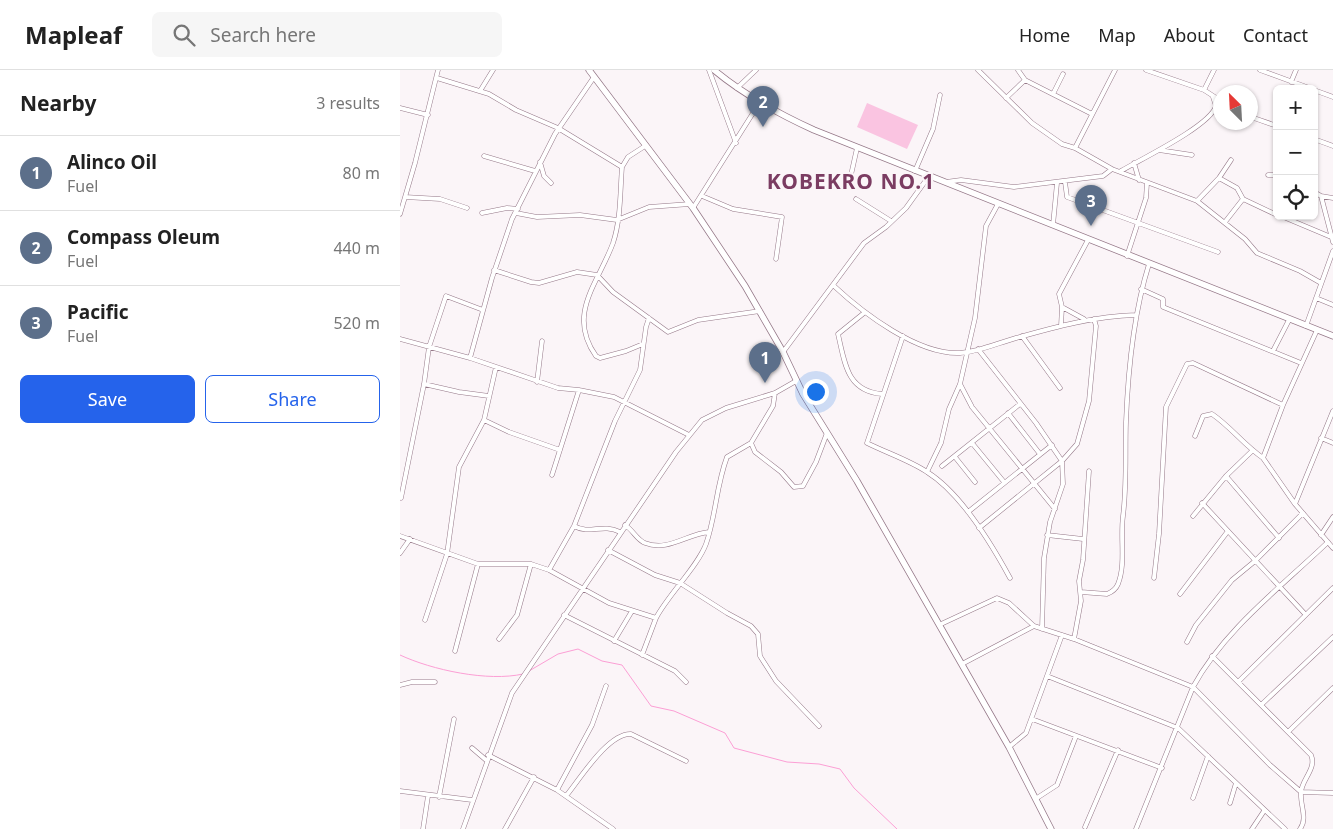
<!DOCTYPE html>
<meta charset="utf-8">
<style>
body{margin:0;font-family:"Noto Sans",sans-serif;background:#f6f6f6;color:#222}
.controls{position:absolute;right:15px;top:15px;display:grid;overflow:hidden;border-radius:8px;box-shadow:0 1px 4px #0004}
.controls button{width:45px;height:45px;display:grid;place-items:center;padding:0;border:0;border-bottom:1px solid #e0e0e0;background:#fff;color:#222;font:25px sans-serif}
.compass{position:absolute;left:813px;top:15px;width:45px;height:45px;border-radius:50%;background:#fff;box-shadow:0 1px 4px #0004;rotate:336deg}
.you{position:absolute;left:415px;top:321px;width:18px;height:18px;margin:-12px;border:4px solid #fff;border-radius:50%;background:#1a73e8;box-shadow:0 0 0 8px #1a73e833}
.badge{display:grid;place-items:center;width:32px;height:32px;border-radius:50%;background:#2563eb;color:#fff;font-size:16px;font-weight:700}
.pin{position:absolute;translate:-50% -41px;filter:drop-shadow(0 1px 2px #0008)}
.pin::after{content:'';position:absolute;top:26px;width:18px;height:15px;background:inherit;clip-path:polygon(0 0,100% 0,50% 100%)}
.list{margin:0;padding:0;list-style:none}
h2{display:flex;justify-content:space-between;align-items:center;height:65px;margin:0;padding:0 20px;font-size:21px}
h2 small{font-size:16px;font-weight:400;color:#767676}
.list li{display:grid;grid-template-columns:32px 1fr auto;gap:15px;align-items:center;box-sizing:border-box;height:75px;padding:0 20px;border-top:1px solid #e0e0e0}
.list b{display:block;font-size:19px;white-space:nowrap}
.list p{margin:0;font-size:16px;white-space:nowrap;color:#767676}
.list em{font-size:16px;font-style:normal;color:#767676}
.actions{display:flex;gap:10px;padding:15px 20px}
.actions a{flex:1;padding:11px 0;border:1px solid #2563eb;border-radius:8px;text-align:center;font-size:18px;color:#2563eb}
.actions .main{background:#2563eb;color:#fff}
.icon{flex:none;width:28px;height:28px;fill:none;stroke:currentColor;stroke-width:2;stroke-linecap:round;stroke-linejoin:round}
.map{position:relative;flex:none;width:933px;height:759px;overflow:hidden}
header{display:flex;align-items:center;gap:30px;box-sizing:border-box;height:70px;padding:0 25px;background:#fff;border-bottom:1px solid #e0e0e0}
header strong{font-size:24px}
nav{display:flex;gap:28px;margin-inline-start:auto;font-size:18px}
.search{width:350px;height:45px;background:#f6f6f6;display:flex;align-items:center;gap:12px;box-sizing:border-box;padding:0 18px;border-radius:8px;color:#767676;font-size:19px}
main{display:flex}
aside{flex:1;background:#fff}
.map>svg:first-child{display:block}
.green{fill:#fac4e1}
.lines{fill:none;stroke-linecap:round;stroke-linejoin:round}
.stream{stroke:#fc9fd5;stroke-width:1}
.street-casing{stroke:#957888;stroke-width:5}
.secondary-casing{stroke:#957888;stroke-width:7}
.street{stroke:#fff;stroke-width:4}
.secondary{stroke:#fff;stroke-width:5.5}
.labels{text-anchor:middle;dominant-baseline:central;stroke-width:4.5;stroke-linejoin:round;paint-order:stroke}
.district-label{font-size:21px;font-weight:bold;letter-spacing:1px;fill:#7b3c62;stroke:#fbf5f8}
</style>
<header>
<strong>Mapleaf</strong>
<div class="search"><svg class="icon" aria-label="search" viewBox="0 0 24 24"><circle cx="10" cy="10" r="6"/><path d="M15 15l6 6"/></svg>Search here</div>
<nav><a>Home</a><a>Map</a><a>About</a><a>Contact</a></nav>
</header>
<main>
<aside>
<h2>Nearby<small>3 results</small></h2>
<ul class="list">
<li><span class="badge" style="background:#5c6f8a">1</span><div><b>Alinco Oil</b><p>Fuel</p></div><em>80 m</em></li>
<li><span class="badge" style="background:#5c6f8a">2</span><div><b>Compass Oleum</b><p>Fuel</p></div><em>440 m</em></li>
<li><span class="badge" style="background:#5c6f8a">3</span><div><b>Pacific</b><p>Fuel</p></div><em>520 m</em></li>
</ul>
<div class="actions"><a class="main">Save</a><a>Share</a></div>
</aside>
<div class="map">
<svg width="933" height="759" viewBox="0 0 933 759">
<rect width="100%" height="100%" fill="#fbf5f8"/>
<path class="green" d="M 467,33 L 518,55 L 507,79 L 457,57 Z"/>
<g class="lines">
<path class="stream" d="M 0,585 C 32,600 88,612 123,604
M 129,601 L 158,584 L 178,579 L 202,591 L 222,595 L 251,636 L 274,641 L 325,663 L 334,678 L 387,692 L 419,694 L 440,699 L 454,718 L 497,759"/>
<defs>
<path id="street" d="M 309,0 L 336,73
M 578,0 L 632,53 L 662,74 L 675,78 L 712,99 L 797,131 L 845,169 L 857,183 L 900,201 L 921,213
M 618,0 L 625,10 L 692,44
M 746,0 L 804,20 L 821,31
M 860,0 L 912,19
M 37,8 L 89,24 L 116,40 L 158,58 L 222,97
M 891,12 L 896,0
M 337,18 L 356,0
M 804,20 L 814,0
M 914,20 L 933,27
M 80,21 L 93,0
M 653,24 L 663,4
M 606,28 L 625,10
M 0,38 L 28,45
M 851,47 L 877,56
M 914,69 L 933,76
M 675,78 L 715,0
M 759,80 L 792,85
M 84,86 L 135,101
M 140,92 L 144,106 L 151,113
M 734,93 L 739,110
M 515,101 L 533,59 L 540,25
M 721,101 C 741,89 810,56 816,36 L 813,27
M 451,105 L 457,78
M 868,105 L 877,105
M 819,108 L 837,118 L 843,129 L 877,145
M 546,112 L 561,110 L 614,117 L 703,106 L 712,99
M 665,112 L 667,127 L 818,182
M 914,122 L 921,126 L 933,128
M 302,126 L 333,139 L 382,147 L 376,189
M 921,126 L 933,172
M 5,127 L 40,129 L 67,138
M 456,129 L 491,151
M 797,131 L 819,108 L 831,90
M 293,138 L 360,32
M 82,143 L 107,138 L 118,139
M 116,143 L 137,147 L 180,145 L 217,150 L 249,137 L 290,134
M 0,144 L 15,93 L 38,0
M 881,146 L 931,167
M 825,152 L 843,129
M 653,155 L 657,113
M 727,186 L 746,128 L 747,113
M 94,200 L 131,212 L 139,213 L 177,202 L 197,205 L 213,222 L 268,262 L 298,250 L 360,241
M 434,216 C 463,243 518,285 560,283 C 578,282 598,273 616,268 C 655,257 695,246 736,245
M 741,219 L 763,229 L 763,237 L 901,293
M 916,228 L 933,235
M 662,237 L 684,249
M 464,243 L 438,264 C 445,294 447,321 482,324
M 661,256 L 662,237 L 659,224 L 688,170
M 906,256 L 933,181
M 917,260 L 883,335 L 863,388 L 895,434 L 933,478
M 503,266 L 467,373 C 487,383 509,390 527,402 C 561,423 591,473 610,508
M 622,266 L 660,318
M 0,269 L 70,288 L 158,318 L 179,320 L 214,327 L 289,365
M 243,274 L 226,281 L 200,288 L 196,286 C 166,244 199,212 213,173 C 221,149 220,122 222,97 L 228,87 L 245,76
M 578,279 L 636,353 L 662,391 L 663,414 L 650,452 L 644,488 L 642,559
M 873,281 L 889,250
M 383,282 L 464,173 L 486,157 L 506,138 L 529,106
M 70,288 L 92,208 L 112,149 L 155,64 L 194,7
M 137,312 L 142,271
M 24,314 L 59,322 L 89,326
M 560,314 L 572,337 L 655,439
M 608,343 L 640,384
M 84,350 L 109,362 L 160,380
M 795,366 L 803,346 L 812,344 C 831,357 844,375 863,388
M 921,368 L 933,373
M 351,373 L 355,382 L 381,402 L 394,417 L 403,416 L 416,392 L 427,363
M 572,373 L 604,412
M 555,387 L 575,412
M 542,396 L 620,334
M 527,402 L 541,373 L 549,339 L 560,314 L 575,248 L 586,156 L 598,134
M 152,405 L 179,320
M 826,406 L 879,468
M 1,428 L 24,314 L 29,277 L 46,226 L 83,240
M 802,433 L 905,544
M 895,434 L 933,341
M 568,442 L 652,375
M 793,446 L 826,406 L 852,381
M 225,455 C 233,460 237,470 245,473 C 268,482 287,464 309,462
M 174,456 C 190,465 202,453 220,462
M 579,458 L 662,391 L 677,374 L 689,331 L 696,256 L 694,249
M 647,465 L 683,469
M 921,465 L 933,447
M 0,466 L 78,494 L 131,494 L 149,500 L 209,533 L 256,548 C 268,525 298,496 306,474 C 316,446 316,416 327,387 L 351,373 L 373,336 L 375,323
M 208,480 L 255,505 L 280,513 L 327,543 L 351,556 L 358,564 L 360,586 L 376,611 L 419,656
M 0,483 L 10,469
M 149,500 L 174,456 L 215,351 L 240,300 L 246,257 L 249,248
M 754,508 L 759,464 L 766,337 L 787,294 L 793,293 L 883,335
M 681,522 L 707,524 C 712,522 716,519 718,514 C 726,494 720,468 723,446 C 727,414 725,383 726,352 C 728,299 733,245 749,194
M 780,524 L 828,461
M 164,545 L 275,601 L 286,612
M 25,550 L 47,484 L 59,397 L 84,350 L 96,297
M 539,555 L 597,528 L 609,533 L 634,556 L 674,569 L 793,617 L 870,695 L 901,722 L 933,723
M 99,569 L 117,545 L 131,494
M 674,569 L 681,531 L 679,511 L 683,490 L 689,401
M 214,571 L 232,541
M 787,572 L 796,555 L 832,510 L 855,491 L 903,443
M 55,581 L 78,494
M 242,585 L 256,548
M 812,586 L 911,685 C 917,699 901,710 901,723 C 900,735 908,749 900,759
M 562,594 L 634,556
M 647,606 L 778,658 L 885,759
M 838,612 L 933,518
M 0,615 L 12,612 L 35,612
M 861,635 L 933,567
M 632,649 L 762,698
M 889,661 L 933,618
M 609,677 L 626,663 L 662,565
M 72,678 L 86,690
M 88,685 L 157,720 L 213,759
M 157,720 L 192,655 L 206,616
M 0,721 L 72,730
M 166,726 C 180,709 208,663 231,664 L 286,691
M 39,727 L 54,649
M 637,728 L 657,715 L 676,666
M 793,728 L 808,686
M 830,733 L 836,713
M 685,757 L 718,680
M 23,759 L 28,726
M 63,759 L 112,623 L 276,382 L 302,350 L 326,338 L 375,323 L 396,311
M 105,759 L 134,707
M 736,759 L 793,617 C 824,560 881,517 928,472
M 852,759 L 864,741"/>
<path id="secondary" d="M 189,0 L 293,138 L 345,216 L 383,282 L 403,324 L 457,411 L 609,677 L 651,759
M 314,0 C 344,25 379,44 414,60 L 933,266"/>
</defs>
<use href="#street" class="street-casing"/>
<use href="#secondary" class="secondary-casing"/>
<use href="#street" class="street"/>
<use href="#secondary" class="secondary"/>
</g>
<g class="labels">
<g class="district-label">
<text x="451" y="111">KOBEKRO NO.1</text>
</g>
</g>
</svg>
<div class="controls">
<button>+</button>
<button>−</button>
<button><svg class="icon" aria-label="locate" viewBox="0 0 24 24"><circle cx="12" cy="12" r="6"/><path d="M12 2v4M12 18v4M2 12h4M18 12h4"/></svg></button>
</div>
<svg class="compass" viewBox="-18 -18 36 36"><path d="M0-13l5 13h-10z" fill="#e53935"/><path d="M0 13l5-13h-10z" fill="#767676"/></svg>
<div class="you"></div>
<div class="pin badge" style="left:365px;top:313px;background:#5c6f8a">1</div>
<div class="pin badge" style="left:363px;top:57px;background:#5c6f8a">2</div>
<div class="pin badge" style="left:691px;top:156px;background:#5c6f8a">3</div>
</div>
</main>
